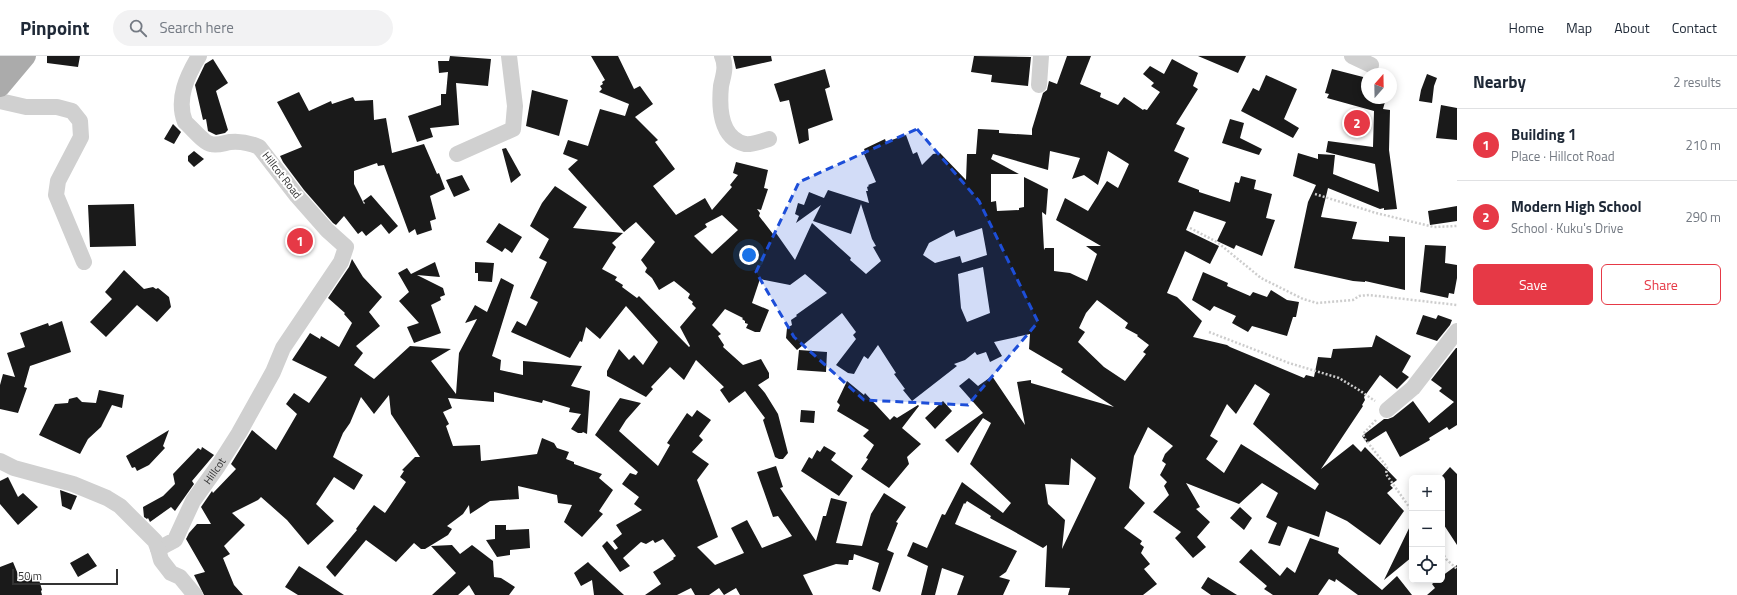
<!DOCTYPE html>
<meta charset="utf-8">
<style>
body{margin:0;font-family:"Titillium Web",sans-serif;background:#f2f2f3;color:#1f2937}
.controls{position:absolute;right:12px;bottom:12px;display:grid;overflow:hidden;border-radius:6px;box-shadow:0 2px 10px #0003}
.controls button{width:36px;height:36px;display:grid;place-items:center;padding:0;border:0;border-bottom:1px solid #e0e1e3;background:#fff;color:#1f2937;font:20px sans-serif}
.compass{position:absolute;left:1361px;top:12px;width:36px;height:36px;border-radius:50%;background:#fff;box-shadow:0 2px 10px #0003;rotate:20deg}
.scale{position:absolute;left:12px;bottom:10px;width:106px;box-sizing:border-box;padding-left:4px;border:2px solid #333;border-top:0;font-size:11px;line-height:14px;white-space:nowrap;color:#333;-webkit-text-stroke:3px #fff;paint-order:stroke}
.you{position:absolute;left:749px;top:199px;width:14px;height:14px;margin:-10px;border:3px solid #fff;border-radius:50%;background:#1a73e8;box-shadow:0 0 0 6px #1a73e833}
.badge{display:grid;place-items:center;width:26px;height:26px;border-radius:50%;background:#e63946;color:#fff;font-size:13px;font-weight:700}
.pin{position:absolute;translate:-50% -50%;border:2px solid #fff;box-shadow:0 1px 4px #0006}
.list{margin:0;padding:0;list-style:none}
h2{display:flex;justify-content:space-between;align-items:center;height:52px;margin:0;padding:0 16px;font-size:17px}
h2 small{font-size:13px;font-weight:400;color:#747a83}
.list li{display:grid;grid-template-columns:26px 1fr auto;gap:12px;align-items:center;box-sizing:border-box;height:72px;padding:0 16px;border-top:1px solid #e0e1e3}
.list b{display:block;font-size:15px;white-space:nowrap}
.list p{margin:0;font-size:13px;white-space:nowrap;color:#747a83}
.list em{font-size:13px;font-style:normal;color:#747a83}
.actions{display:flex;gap:8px;padding:12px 16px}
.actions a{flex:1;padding:9px 0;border:1px solid #e63946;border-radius:6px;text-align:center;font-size:14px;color:#e63946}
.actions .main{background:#e63946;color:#fff}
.icon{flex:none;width:22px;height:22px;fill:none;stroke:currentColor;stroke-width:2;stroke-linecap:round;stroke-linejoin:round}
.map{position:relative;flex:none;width:1457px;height:539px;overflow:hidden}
header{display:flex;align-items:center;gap:24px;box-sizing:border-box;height:56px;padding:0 20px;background:#fff;border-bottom:1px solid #e0e1e3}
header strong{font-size:19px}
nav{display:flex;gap:22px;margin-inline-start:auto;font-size:14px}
.search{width:280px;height:36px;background:#f2f2f3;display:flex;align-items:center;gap:10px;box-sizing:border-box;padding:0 14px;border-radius:22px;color:#747a83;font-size:15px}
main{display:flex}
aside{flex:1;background:#fff}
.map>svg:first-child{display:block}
.building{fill:#1a1a1a;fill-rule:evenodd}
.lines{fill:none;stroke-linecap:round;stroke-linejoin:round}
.path{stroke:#cdcdcd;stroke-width:2.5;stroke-dasharray:2 2;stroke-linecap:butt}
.minor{stroke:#d0d0d0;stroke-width:16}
.major{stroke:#ababab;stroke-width:20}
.marked{fill:#1d4ed8;fill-opacity:0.2;stroke:#1d4ed8;stroke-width:3;stroke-dasharray:8 5;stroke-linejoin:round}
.labels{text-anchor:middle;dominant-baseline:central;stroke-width:4;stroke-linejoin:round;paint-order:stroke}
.street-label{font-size:11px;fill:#333;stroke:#fff}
</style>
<header>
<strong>Pinpoint</strong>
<div class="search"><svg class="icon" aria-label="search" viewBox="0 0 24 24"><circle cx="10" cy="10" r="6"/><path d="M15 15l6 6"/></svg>Search here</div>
<nav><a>Home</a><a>Map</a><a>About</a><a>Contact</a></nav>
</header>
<main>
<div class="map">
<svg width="1457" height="539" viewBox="0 0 1457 539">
<rect width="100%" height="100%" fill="#fff"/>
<path class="building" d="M 47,0 L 80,0 L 78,11 L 47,7 Z
M 450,0 L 491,3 L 488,30 L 456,27 L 459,69 L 430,72 L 433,81 L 417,86 L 408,60 L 441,49 L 441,38 L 446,38 L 448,16 L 439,17 L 438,5 L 449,5 Z
M 591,0 L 618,0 L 634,33 L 640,30 L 653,48 L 635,61 L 658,84 L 655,86 L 675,113 L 653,130 L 676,159 L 705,142 L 712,154 L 732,131 L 730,129 L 738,119 L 733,117 L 736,106 L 768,114 L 764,132 L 768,133 L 761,154 L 757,153 L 760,157 L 759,160 L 773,178 L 776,177 L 795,204 L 812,167 L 851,202 L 850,204 L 866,218 L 881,205 L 873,191 L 876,190 L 872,183 L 861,148 L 851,178 L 813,165 L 821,149 L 796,167 L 799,160 L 795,158 L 798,147 L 804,149 L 809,136 L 824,142 L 828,134 L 869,147 L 866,135 L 868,135 L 867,131 L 869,130 L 868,129 L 876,126 L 864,98 L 866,98 L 864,93 L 885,83 L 886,86 L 906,79 L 913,98 L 917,96 L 922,109 L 933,98 L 940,97 L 966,124 L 967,98 L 976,98 L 978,73 L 999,74 L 999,77 L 1032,79 L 1032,73 L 1043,37 L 1047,34 L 1049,25 L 1057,28 L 1067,0 L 1091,0 L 1080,28 L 1101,37 L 1100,41 L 1118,49 L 1124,41 L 1143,54 L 1144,53 L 1147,54 L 1160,36 L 1151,30 L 1154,27 L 1143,18 L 1150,10 L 1164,18 L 1172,3 L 1198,17 L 1193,30 L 1198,33 L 1176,68 L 1185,72 L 1174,95 L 1189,102 L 1178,126 L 1199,134 L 1199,136 L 1230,146 L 1235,126 L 1239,127 L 1241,120 L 1256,124 L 1254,133 L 1272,138 L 1266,162 L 1275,164 L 1262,200 L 1236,189 L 1234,193 L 1217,185 L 1226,166 L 1194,155 L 1186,174 L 1219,190 L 1210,208 L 1185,195 L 1167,237 L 1177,241 L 1202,265 L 1193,281 L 1227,289 L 1230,291 L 1304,322 L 1306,319 L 1314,321 L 1318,301 L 1331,302 L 1333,293 L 1372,291 L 1376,279 L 1411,300 L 1402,316 L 1409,321 L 1397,333 L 1380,319 L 1364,341 L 1365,344 L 1362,349 L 1363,350 L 1321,413 L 1353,388 L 1361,396 L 1365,391 L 1397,424 L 1390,429 L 1393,432 L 1387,437 L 1404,455 L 1380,489 L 1347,465 L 1326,455 L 1319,481 L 1288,470 L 1280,490 L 1268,487 L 1277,467 L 1266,461 L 1278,437 L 1262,427 L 1239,448 L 1186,427 L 1200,451 L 1196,453 L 1210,466 L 1197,481 L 1206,491 L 1193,502 L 1175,482 L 1181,476 L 1153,456 L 1169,439 L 1164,430 L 1167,426 L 1160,419 L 1166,408 L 1162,405 L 1165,398 L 1173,390 L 1148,371 L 1134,400 L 1129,432 L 1145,447 L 1124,472 L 1142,485 L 1140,488 L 1144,491 L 1141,497 L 1150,508 L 1144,513 L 1157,528 L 1143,539 L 1068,539 L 1070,532 L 1045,531 L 1047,489 L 1043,492 L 990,462 L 991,460 L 967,445 L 965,448 L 964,447 L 955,468 L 1017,495 L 1006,516 L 999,521 L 1010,524 L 1003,539 L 957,539 L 964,520 L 942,512 L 935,539 L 921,539 L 928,510 L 907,500 L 913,486 L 927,492 L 942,458 L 945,459 L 962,426 L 1003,457 L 1011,447 L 970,408 L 991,367 L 983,362 L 958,397 L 945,384 L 983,357 L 959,330 L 969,322 L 978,330 L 992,320 L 1025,369 L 1017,326 L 1031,324 L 1031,327 L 1114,351 L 1061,316 L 1063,313 L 1029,293 L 1030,278 L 994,286 L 1002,300 L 990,306 L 986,296 L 977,299 L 975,296 L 965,304 L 954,308 L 957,310 L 912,345 L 903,334 L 905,333 L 894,318 L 896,317 L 878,289 L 868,303 L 864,300 L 854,318 L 848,317 L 836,309 L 856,283 L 853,279 L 856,276 L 842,257 L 797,294 L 786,282 L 787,272 L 792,269 L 791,264 L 797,260 L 796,259 L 827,237 L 805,218 L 790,229 L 760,223 L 752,247 L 769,254 L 760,276 L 755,276 L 746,272 L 748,268 L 745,267 L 745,265 L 742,263 L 743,262 L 725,253 L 712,269 L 721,278 L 718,280 L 724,289 L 723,291 L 743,309 L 761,303 L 769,317 L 769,322 L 758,329 L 765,337 L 778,358 L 788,397 L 783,403 L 779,403 L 775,401 L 763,364 L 765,362 L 745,335 L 729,347 L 720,334 L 724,331 L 696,304 L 684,324 L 670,311 L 651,331 L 653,333 L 646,341 L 607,320 L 607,315 L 619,293 L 629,304 L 634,299 L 643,309 L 658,286 L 626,250 L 600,283 L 586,271 L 582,286 L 580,285 L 570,302 L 511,276 L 517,265 L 526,270 L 538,246 L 530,242 L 547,206 L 539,202 L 549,183 L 530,170 L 542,147 L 555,130 L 587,151 L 573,172 L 623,177 L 612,187 L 616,191 L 602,213 L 617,221 L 615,224 L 623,229 L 622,231 L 637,242 L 639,240 L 689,291 L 690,290 L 680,271 L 696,252 L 692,248 L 693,246 L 688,242 L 690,238 L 674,225 L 659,234 L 652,222 L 645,216 L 647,212 L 641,204 L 655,186 L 636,166 L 624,176 L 568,113 L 578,104 L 563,98 L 568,84 L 588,90 L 600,53 L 625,60 L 629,48 L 599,36 L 602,33 L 600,30 L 603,28 L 602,26 L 605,24 ZM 1050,95 L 1080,102 L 1072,123 L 1084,119 L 1098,129 L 1108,95 L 1129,108 L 1118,132 L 1107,125 L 1088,155 L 1065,142 L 1056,164 L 1101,190 L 1086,190 L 1097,198 L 1087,225 L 1070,217 L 1054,215 L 1054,192 L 1045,192 L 1044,194 L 1042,156 L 1046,159 L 1048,133 L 1024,121 L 1024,151 L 1019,152 L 1019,154 L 997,155 L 996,145 L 991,146 L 991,118 L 1019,118 L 991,103 L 993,98 L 1048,114 ZM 722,159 L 738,174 L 712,198 L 694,180 L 707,171 L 705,168 ZM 982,172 L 987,199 L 962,207 L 960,200 L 935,207 L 923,199 L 929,187 L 954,174 L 956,181 ZM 983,211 L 990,257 L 967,266 L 961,252 L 958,218 ZM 1097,244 L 1128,267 L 1125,272 L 1138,279 L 1137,280 L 1149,289 L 1143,296 L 1146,298 L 1125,325 L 1104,311 L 1078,286 L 1085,276 L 1079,272 L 1086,257 ZM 1255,328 L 1270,338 L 1253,368 L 1319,428 L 1315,434 L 1241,388 L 1224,417 L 1206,403 L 1218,385 L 1210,380 L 1227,348 L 1236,358 ZM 1071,402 L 1096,422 L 1062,493 L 1065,464 L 1048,448 L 1045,428 L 1069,429 Z
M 733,0 L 771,0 L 772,5 L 736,13 Z
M 974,0 L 1031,1 L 1028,30 L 991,26 L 992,19 L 971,16 Z
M 1198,0 L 1246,0 L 1238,17 Z
M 213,3 L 228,27 L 216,35 L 228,74 L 225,77 L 216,79 L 208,75 L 206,63 L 203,64 L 195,29 L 205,8 Z
M 825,13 L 830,31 L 825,33 L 833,64 L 808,73 L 809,84 L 799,88 L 789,44 L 780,46 L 774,28 Z
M 1332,13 L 1367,22 L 1367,42 L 1386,42 L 1383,53 L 1390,54 L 1389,94 L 1397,153 L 1384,154 L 1384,152 L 1380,153 L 1328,132 L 1321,161 L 1357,166 L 1352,183 L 1389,186 L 1389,180 L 1405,181 L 1405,234 L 1365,225 L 1365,226 L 1353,225 L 1294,212 L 1308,146 L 1316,129 L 1293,120 L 1298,97 L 1318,103 L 1318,98 L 1335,99 L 1333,118 L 1379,136 L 1375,108 L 1326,96 L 1328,85 L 1373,91 L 1374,55 L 1327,42 L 1329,38 L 1325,37 Z
M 1427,18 L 1437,22 L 1434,30 L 1432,47 L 1419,45 L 1421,34 Z
M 1266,19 L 1297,33 L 1284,63 L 1299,72 L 1293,82 L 1241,55 L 1253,32 L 1259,35 Z
M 532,34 L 568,44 L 559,80 L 526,70 Z
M 299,36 L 309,55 L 331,45 L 332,48 L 353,41 L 355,45 L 373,44 L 374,64 L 386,62 L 392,97 L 424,88 L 437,118 L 439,117 L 445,133 L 430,140 L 436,163 L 430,165 L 432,174 L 417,179 L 415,173 L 409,177 L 384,109 L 378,110 L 377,107 L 354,115 L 354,128 L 364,148 L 365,147 L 363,145 L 371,139 L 398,170 L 389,178 L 381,168 L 366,180 L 362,175 L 358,178 L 344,160 L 336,169 L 333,167 L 304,134 L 283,106 L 280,100 L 302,91 L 277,46 Z
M 1441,49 L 1457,52 L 1457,84 L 1436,82 Z
M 1230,63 L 1244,67 L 1240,82 L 1262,93 L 1259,99 L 1222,87 Z
M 173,68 L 181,76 L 174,88 L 164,83 Z
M 506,92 L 521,119 L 511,127 L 502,93 Z
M 194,95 L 204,103 L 194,111 L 188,105 L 188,100 Z
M 462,119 L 470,134 L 454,141 L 446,124 Z
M 134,148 L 136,190 L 90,191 L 88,149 Z
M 1457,150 L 1457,165 L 1430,169 L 1428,155 Z
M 499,167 L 522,181 L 512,197 L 505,192 L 502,196 L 486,186 Z
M 300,174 L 312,184 L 299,197 L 287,186 Z
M 1425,189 L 1446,190 L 1445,207 L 1457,209 L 1457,222 L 1454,238 L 1449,237 L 1448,242 L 1420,236 Z
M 352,203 L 363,221 L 382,241 L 369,256 L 380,270 L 356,290 L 363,297 L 354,309 L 374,323 L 410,290 L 451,293 L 431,305 L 456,338 L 459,297 L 477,263 L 465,267 L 475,249 L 487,256 L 501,222 L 514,229 L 492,300 L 501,304 L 500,314 L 523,319 L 523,305 L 582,310 L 571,330 L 590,335 L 587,378 L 583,376 L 582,377 L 578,377 L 571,373 L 581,358 L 569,356 L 570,352 L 543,344 L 542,347 L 494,336 L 494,346 L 448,342 L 452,352 L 443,356 L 449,368 L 446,370 L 453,390 L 480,389 L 481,405 L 537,398 L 542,382 L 554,387 L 557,392 L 569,396 L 566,403 L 574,406 L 574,408 L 602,418 L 599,422 L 613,434 L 599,455 L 603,458 L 582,481 L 564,466 L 572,449 L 558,447 L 557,439 L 518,430 L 519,443 L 490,445 L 470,458 L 469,449 L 463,458 L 447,470 L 452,473 L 448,479 L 425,493 L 421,493 L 414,487 L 396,506 L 366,484 L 335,521 L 326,511 L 357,474 L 356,473 L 374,449 L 385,457 L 406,426 L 400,421 L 404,415 L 402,414 L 415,401 L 420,401 L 391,358 L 389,339 L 374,358 L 361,341 L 350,367 L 343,377 L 333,401 L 363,419 L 354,434 L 334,421 L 316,448 L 334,465 L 308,489 L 287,464 L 261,441 L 258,444 L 232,457 L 245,469 L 224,490 L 230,498 L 223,502 L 234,529 L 243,539 L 204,539 L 194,519 L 205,516 L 186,483 L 189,477 L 197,468 L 211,468 L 201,451 L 212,435 L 213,437 L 236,413 L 231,408 L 252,374 L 276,394 L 297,358 L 286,348 L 294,337 L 309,347 L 327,321 L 292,304 L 310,277 L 320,283 L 321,280 L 339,291 L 352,267 L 344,258 L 345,257 L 328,242 L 349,211 Z
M 435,206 L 440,221 L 417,219 L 443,232 L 445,239 L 440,241 L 441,244 L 431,249 L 441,277 L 414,287 L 407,271 L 419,267 L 399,245 L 409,236 L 398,217 L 407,212 L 411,218 Z
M 475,206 L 494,207 L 492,226 L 478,225 L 478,217 L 475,217 Z
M 124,214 L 144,233 L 153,231 L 156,233 L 158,232 L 169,241 L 171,251 L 157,266 L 137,249 L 106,281 L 90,266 L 112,243 L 105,236 Z
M 1203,216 L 1228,227 L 1227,230 L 1250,240 L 1253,236 L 1267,241 L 1271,234 L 1287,244 L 1299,246 L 1296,261 L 1293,261 L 1287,280 L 1252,270 L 1248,276 L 1232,267 L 1236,260 L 1214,250 L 1210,255 L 1192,244 Z
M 1423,259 L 1436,263 L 1438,259 L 1452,264 L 1450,269 L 1437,285 L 1416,278 Z
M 62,265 L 71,296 L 30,310 L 24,331 L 27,332 L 18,357 L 0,353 L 0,329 L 3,318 L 15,321 L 7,297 L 25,291 L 20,277 L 48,267 L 49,270 Z
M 1456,292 L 1457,292 L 1457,369 L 1449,374 L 1447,371 L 1429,382 L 1430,384 L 1400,401 L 1386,375 L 1367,387 L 1362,380 L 1384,363 L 1388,363 L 1393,361 L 1413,345 L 1429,367 L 1454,346 L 1439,335 L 1442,332 L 1431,324 Z
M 799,294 L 827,296 L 826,316 L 797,314 Z
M 847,325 L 864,339 L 865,337 L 890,364 L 894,360 L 897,362 L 918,349 L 919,350 L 902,372 L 921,388 L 907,401 L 909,408 L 889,432 L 861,413 L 868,403 L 866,402 L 874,389 L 863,380 L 869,374 L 837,355 L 840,349 L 837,346 Z
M 99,334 L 124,339 L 122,352 L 112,349 L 101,371 L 88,383 L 80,398 L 39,379 L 55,348 L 68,347 L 69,343 L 77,341 L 82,346 L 96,347 Z
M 620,342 L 641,347 L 626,364 L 619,375 L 658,410 L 670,389 L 667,387 L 687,357 L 692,361 L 697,354 L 711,364 L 699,380 L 703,384 L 692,396 L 709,408 L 697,424 L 718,481 L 697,491 L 715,509 L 744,497 L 731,472 L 747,464 L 762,492 L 792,480 L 778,460 L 773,461 L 757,416 L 776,410 L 783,431 L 780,432 L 816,485 L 823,460 L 826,460 L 831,442 L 847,446 L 836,487 L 862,490 L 871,458 L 884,437 L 906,451 L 896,466 L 898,467 L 887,494 L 894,497 L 880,536 L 872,533 L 879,507 L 854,498 L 853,504 L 849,504 L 848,509 L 836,508 L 803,519 L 813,539 L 740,539 L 736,532 L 724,539 L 719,532 L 709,539 L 695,539 L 691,532 L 677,539 L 645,539 L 661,528 L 653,516 L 674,503 L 673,502 L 676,500 L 663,483 L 655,487 L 653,484 L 646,488 L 641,486 L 623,502 L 630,510 L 620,516 L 602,490 L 607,485 L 615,494 L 618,492 L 613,485 L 622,478 L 616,469 L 642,454 L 634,448 L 639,441 L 622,428 L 630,417 L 636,419 L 638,416 L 595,379 Z
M 943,345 L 952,355 L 935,373 L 925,362 Z
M 801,354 L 815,355 L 814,367 L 800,366 Z
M 169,374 L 163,390 L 165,392 L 149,409 L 137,415 L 135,411 L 132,412 L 126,400 Z
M 824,390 L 836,397 L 831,404 L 853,420 L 839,440 L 801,415 L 809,401 L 812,403 L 817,394 L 820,396 Z
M 202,391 L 214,399 L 192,425 L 194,428 L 182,445 L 175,455 L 171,451 L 150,466 L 148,462 L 147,463 L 144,461 L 143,451 L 163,440 L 175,428 L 173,418 L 198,392 L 201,394 Z
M 1450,411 L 1457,418 L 1457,489 L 1442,466 L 1442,420 Z
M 8,421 L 18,441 L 23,437 L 38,451 L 18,469 L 0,448 L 0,425 Z
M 60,434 L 77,440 L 71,454 L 62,450 Z
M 1240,451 L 1252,462 L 1244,474 L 1230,462 Z
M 1412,466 L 1412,501 L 1384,524 Z
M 495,469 L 506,469 L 506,474 L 529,473 L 530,492 L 510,494 L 510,499 L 497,501 L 486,484 L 495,483 Z
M 1310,482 L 1339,492 L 1338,497 L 1382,534 L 1397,520 L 1412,539 L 1358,539 L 1336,523 L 1335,526 L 1329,523 L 1318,539 L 1273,539 L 1264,533 L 1267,530 L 1239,506 L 1251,493 L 1280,520 L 1287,511 L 1295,517 Z
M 452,489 L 460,498 L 472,489 L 493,505 L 494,521 L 501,522 L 515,531 L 509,539 L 475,539 L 469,529 L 458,539 L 432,539 L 456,517 L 431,490 Z
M 88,497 L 97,510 L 78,521 L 70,507 Z
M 13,506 L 20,523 L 31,518 L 32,520 L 38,520 L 42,534 L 41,535 L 42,539 L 0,539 L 0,511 Z
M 588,506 L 591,509 L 624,539 L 594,539 L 592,524 L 581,530 L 574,517 Z
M 1457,509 L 1457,539 L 1427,539 L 1435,532 L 1432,528 L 1437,524 L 1442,524 L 1442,520 Z
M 299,510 L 321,524 L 344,539 L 298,539 L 285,531 Z
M 1208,521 L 1237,539 L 1211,539 L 1201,532 Z"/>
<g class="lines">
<path class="path" d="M 1315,138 L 1376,157 L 1434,171 L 1457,170
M 1190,172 L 1217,186 L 1261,222 L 1303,243 L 1317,247 L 1353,244 L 1359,240 L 1369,239 L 1457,249
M 1209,276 L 1289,307 L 1339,322 L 1359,334 L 1375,345
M 1376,364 L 1363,378 L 1365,383 L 1387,411 L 1386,418 L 1412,455
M 1442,496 L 1446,503 L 1457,513"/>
<g class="minor">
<path d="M 722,0 C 727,11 723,20 721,30 C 719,51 720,82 745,88 C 752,89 763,85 769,83"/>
<path d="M 1352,0 L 1371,9"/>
<path d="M 1039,29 L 1041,0"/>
<path d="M 0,45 L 26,51 L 57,51 L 72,55 L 80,65 L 81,81 L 58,125 L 56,139 L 84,206"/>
<path d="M 457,98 L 513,73 L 515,50 L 509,0"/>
<path d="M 1387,354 L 1413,332 L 1457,275"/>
<path id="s1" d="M 0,405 L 14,412 L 73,428 L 107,442 L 120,450 L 155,485 L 158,493 L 175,484 L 193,445 L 218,410 L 239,377 L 273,316 L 283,292 L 341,206 L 346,191 L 327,174 L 297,140 L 259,91 C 250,87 240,85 230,86 C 224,87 217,90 211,88 C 204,87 192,72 185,66 C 176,43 187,20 199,0"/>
<path d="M 158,493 L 161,504 L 171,517 L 180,521 L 195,539"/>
</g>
<path class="major" d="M 0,7 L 5,0
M 0,31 L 26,0"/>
</g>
<path class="marked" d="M 917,73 L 979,145 L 1038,266 L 968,349 L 864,344 L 794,281 L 756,216 L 799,126 Z"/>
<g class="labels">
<g class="street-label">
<text transform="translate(282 119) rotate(52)">Hillcot Road</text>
<text stroke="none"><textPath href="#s1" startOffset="286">Hillcot</textPath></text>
</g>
</g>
</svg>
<div class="controls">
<button>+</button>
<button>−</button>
<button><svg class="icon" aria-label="locate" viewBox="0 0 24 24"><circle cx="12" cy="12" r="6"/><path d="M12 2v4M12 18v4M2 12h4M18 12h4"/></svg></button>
</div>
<svg class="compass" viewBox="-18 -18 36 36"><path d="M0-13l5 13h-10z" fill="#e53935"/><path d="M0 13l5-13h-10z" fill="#747a83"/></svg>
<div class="scale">50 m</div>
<div class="you"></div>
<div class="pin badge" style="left:300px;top:185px">1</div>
<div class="pin badge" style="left:1357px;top:67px">2</div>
</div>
<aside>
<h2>Nearby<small>2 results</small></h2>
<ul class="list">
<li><span class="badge">1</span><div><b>Building 1</b><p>Place · Hillcot Road</p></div><em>210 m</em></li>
<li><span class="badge">2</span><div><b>Modern High School</b><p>School · Kuku's Drive</p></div><em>290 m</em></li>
</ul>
<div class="actions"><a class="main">Save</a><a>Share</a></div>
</aside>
</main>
